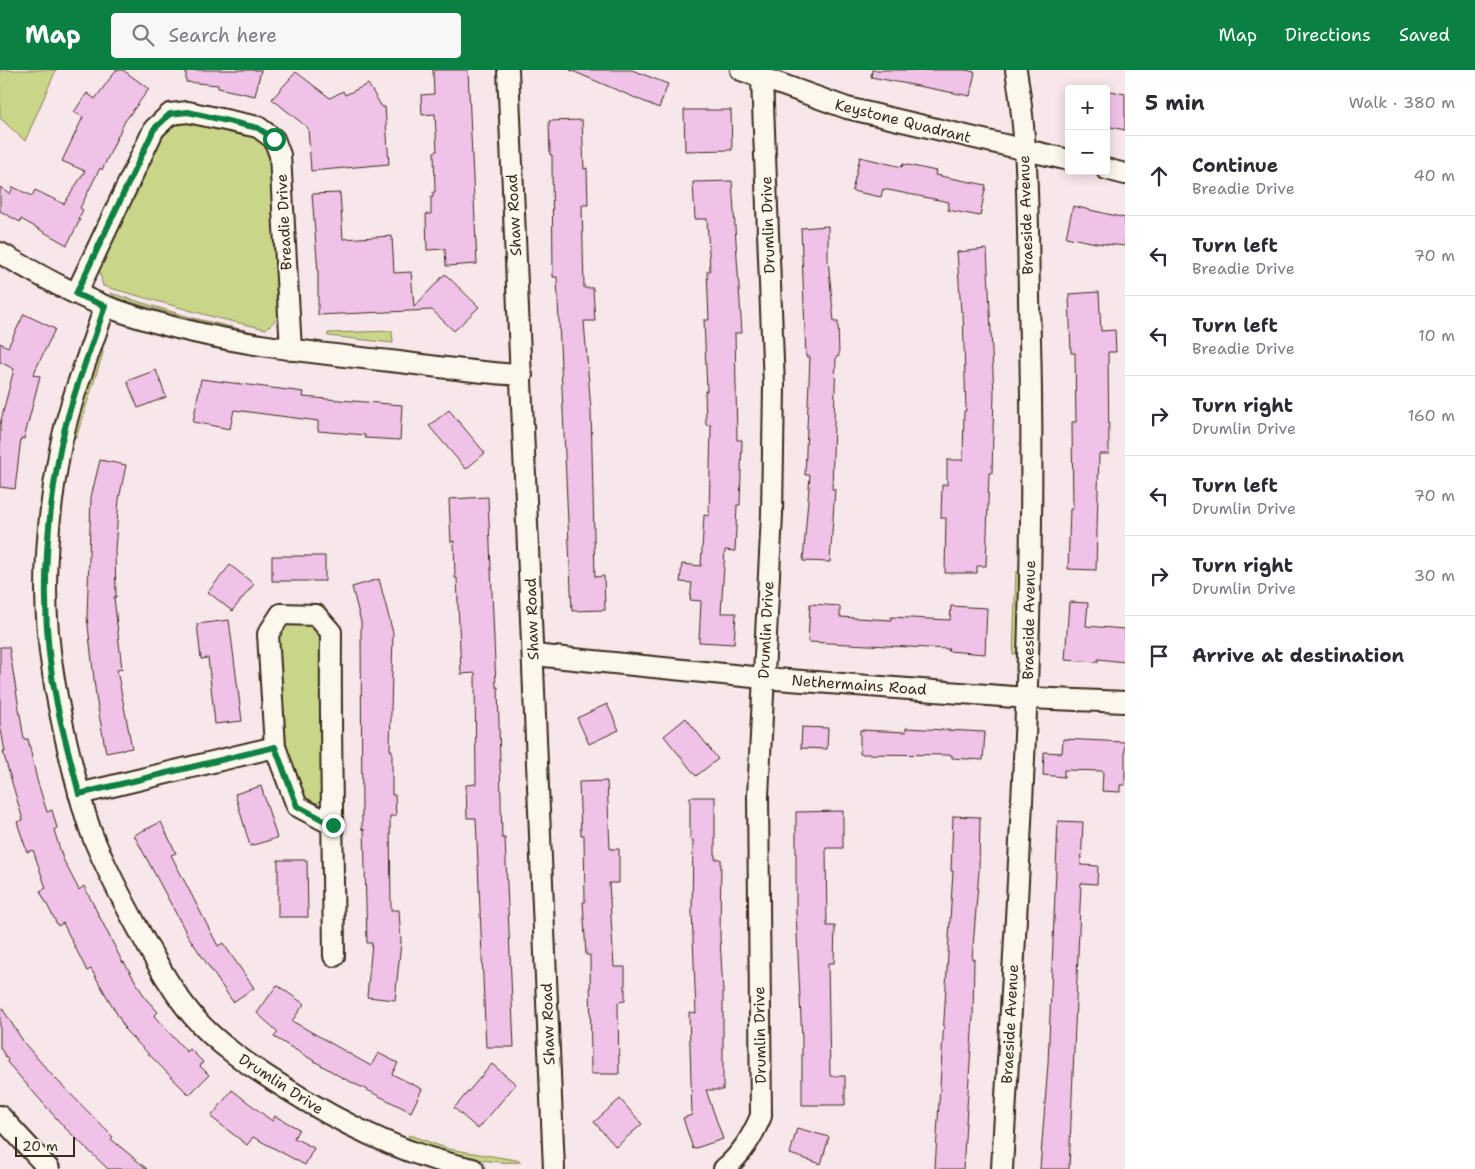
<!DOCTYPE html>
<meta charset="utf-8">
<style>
body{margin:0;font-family:"Shantell Sans",sans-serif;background:#f7f7f7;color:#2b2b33}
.controls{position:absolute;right:15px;top:15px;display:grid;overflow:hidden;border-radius:5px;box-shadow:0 2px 12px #0003}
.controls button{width:45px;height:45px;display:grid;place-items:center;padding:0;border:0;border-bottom:1px solid #e1e1e2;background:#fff;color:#2b2b33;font:25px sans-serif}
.scale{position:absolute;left:15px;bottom:12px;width:60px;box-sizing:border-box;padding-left:5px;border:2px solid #3b2a1e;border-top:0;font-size:14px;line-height:18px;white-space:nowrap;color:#3b2a1e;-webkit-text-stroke:4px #fbf7ec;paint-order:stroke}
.stop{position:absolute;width:15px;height:15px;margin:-11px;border:4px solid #0b8043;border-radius:50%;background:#fff}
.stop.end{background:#0b8043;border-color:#fff;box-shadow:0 1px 5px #0008}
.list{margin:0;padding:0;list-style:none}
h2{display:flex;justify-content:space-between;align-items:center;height:65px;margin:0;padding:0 20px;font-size:21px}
h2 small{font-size:16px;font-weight:400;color:#7c7c81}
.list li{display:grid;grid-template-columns:32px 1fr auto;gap:15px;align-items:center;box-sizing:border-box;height:80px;padding:0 20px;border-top:1px solid #e1e1e2}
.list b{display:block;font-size:19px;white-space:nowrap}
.list p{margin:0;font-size:16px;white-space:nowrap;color:#7c7c81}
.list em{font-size:16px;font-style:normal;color:#7c7c81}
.icon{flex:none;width:28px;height:28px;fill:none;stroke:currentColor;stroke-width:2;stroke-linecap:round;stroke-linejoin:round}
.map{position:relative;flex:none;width:1125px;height:1099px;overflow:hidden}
header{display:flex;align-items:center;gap:30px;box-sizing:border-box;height:70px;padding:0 25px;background:#0b8043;color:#fff}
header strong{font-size:24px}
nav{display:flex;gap:28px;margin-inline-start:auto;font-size:18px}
.search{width:350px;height:45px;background:#f7f7f7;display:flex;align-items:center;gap:12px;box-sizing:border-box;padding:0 18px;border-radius:5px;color:#7c7c81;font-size:19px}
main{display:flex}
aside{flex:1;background:#fff}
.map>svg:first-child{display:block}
.green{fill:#c9d68a;stroke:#828054}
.building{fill:#f0c2e7;stroke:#3b2a1e}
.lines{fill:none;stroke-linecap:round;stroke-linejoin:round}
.street-casing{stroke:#3b2a1e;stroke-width:24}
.street{stroke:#fbf7ec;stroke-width:20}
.route{stroke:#0b8043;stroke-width:6}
.labels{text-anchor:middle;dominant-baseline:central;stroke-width:4;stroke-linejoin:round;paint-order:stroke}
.street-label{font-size:15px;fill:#3b2a1e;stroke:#fbf7ec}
</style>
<header>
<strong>Map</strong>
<div class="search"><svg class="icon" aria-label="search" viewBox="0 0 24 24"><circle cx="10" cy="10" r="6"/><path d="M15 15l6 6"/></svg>Search here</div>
<nav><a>Map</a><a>Directions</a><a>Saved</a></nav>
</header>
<main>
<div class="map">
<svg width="1125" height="1099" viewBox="0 0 1125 1099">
<rect width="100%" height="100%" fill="#f8e7ea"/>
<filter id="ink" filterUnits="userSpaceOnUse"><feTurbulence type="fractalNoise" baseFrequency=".02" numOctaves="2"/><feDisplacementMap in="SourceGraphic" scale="10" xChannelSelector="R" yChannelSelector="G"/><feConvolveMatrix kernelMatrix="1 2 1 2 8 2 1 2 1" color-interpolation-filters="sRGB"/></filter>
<g filter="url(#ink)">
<path class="green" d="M 0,0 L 56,0 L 25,71 L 0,48 Z
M 188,50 L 256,64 L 267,72 L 272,84 L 281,245 L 266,259 L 217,248 L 103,216 L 99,199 L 163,60 L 173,52 Z
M 110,223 L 193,248 L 258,263 L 253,266 L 116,228 Z
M 392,261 L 393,273 L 328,266 L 328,263 Z
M 102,274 L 103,283 L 76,368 L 74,368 L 81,338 Z
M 1016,502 L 1020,502 L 1017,584 L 1013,584 Z
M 280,553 L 317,554 L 323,570 L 324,729 L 313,736 L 307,733 L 291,697 L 287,677 L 275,566 Z
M 409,1065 L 449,1079 L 516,1090 L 521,1092 C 483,1095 443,1081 408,1069 Z"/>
<path class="building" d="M 116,0 L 123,0 L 149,19 L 125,51 L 102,100 L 100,98 L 80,138 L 83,140 L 78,149 L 80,150 L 67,175 L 21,149 L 20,152 L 0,141 L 0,117 L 10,124 L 13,117 L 32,126 L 35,120 L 64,134 L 85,101 L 62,91 L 83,47 L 74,42 L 87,23 L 95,29 Z
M 186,0 L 261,0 L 255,26 L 218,18 L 218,15 L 186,12 Z
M 433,0 L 468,0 L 477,194 L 446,196 L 445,179 L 427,180 L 426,144 L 431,144 L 431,127 L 433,127 L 433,122 L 435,122 L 434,82 L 437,81 L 435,44 L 422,45 L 421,25 L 434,24 Z
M 570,0 L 632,0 L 668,14 L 659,38 Z
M 872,0 L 966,0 L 975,2 L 970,26 L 871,7 Z
M 296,2 L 330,28 L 343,21 L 345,25 L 368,14 L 382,37 L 385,37 L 389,94 L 311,101 L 308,58 L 272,29 Z
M 1106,20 L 1125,24 L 1125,60 L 1106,56 Z
M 684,40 L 731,40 L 732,80 L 685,81 Z
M 582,50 L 584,99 L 587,98 L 588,135 L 582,135 L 584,218 L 593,218 L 595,251 L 584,251 L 591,340 L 595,507 L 604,506 L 605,540 L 572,541 L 557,207 L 553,207 L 552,85 L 550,85 L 549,51 Z
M 860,87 L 902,97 L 903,94 L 936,101 L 935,105 L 986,115 L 980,146 L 948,140 L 949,132 L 883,119 L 881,127 L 852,121 Z
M 732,111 L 742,263 L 735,263 L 737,370 L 742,370 L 740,435 L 737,435 L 735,481 L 725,480 L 721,543 L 736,543 L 734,574 L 699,572 L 701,531 L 690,530 L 692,513 L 680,512 L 682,494 L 701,496 L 704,445 L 709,446 L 711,355 L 706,355 L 705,321 L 707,321 L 704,250 L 709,250 L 707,201 L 710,201 L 707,149 L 695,149 L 693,112 Z
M 340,123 L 343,169 L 392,166 L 394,203 L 411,202 L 414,237 L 445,204 L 479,237 L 454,261 L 432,240 L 318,245 L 318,202 L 312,124 Z
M 1073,136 L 1125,148 L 1125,176 L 1096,173 L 1066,167 Z
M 828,156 L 828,189 L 834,252 L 838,252 L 839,286 L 836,287 L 832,419 L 835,419 L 830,492 L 803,491 L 810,405 L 805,405 L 810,287 L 806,287 L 801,158 Z
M 987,179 L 994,323 L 992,403 L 989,403 L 986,496 L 977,496 L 977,503 L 945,503 L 946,448 L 941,448 L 942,415 L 947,415 L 947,390 L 963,390 L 964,341 L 966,341 L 963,242 L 961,242 L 957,182 Z
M 1099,222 L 1101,261 L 1115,260 L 1116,282 L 1108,282 L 1109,384 L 1099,384 L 1096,500 L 1068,499 L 1070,439 L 1073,439 L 1072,352 L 1076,352 L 1075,283 L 1071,283 L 1069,224 Z
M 24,244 L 55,259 L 33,305 L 40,306 L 24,369 L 21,368 L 15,419 L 0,417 L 0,354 L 14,299 L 0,292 L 0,273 L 8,277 Z
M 156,300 L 166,327 L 138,338 L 127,311 Z
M 201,309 L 304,322 L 303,327 L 402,335 L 400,370 L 365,368 L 365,365 L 318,361 L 318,351 L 234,340 L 230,359 L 193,352 Z
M 449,340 L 485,383 L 466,399 L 429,356 Z
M 100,390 L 126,395 L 119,429 L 115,480 L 116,527 L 114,527 L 122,599 L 117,600 L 132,678 L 106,683 L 96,627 L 87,547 L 91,427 Z
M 488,427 L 496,617 L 498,617 L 502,768 L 505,768 L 514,977 L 486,977 L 476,748 L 467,748 L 466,715 L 476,714 L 475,603 L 461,604 L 457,508 L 455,508 L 454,471 L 451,472 L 449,429 Z
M 272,486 L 325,486 L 325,511 L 272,511 Z
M 230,495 L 254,514 L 232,541 L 208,522 Z
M 379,509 L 393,563 L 390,680 L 392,680 L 392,725 L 395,725 L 396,746 L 390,746 L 391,840 L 399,840 L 401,872 L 395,930 L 367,927 L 372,873 L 367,873 L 364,759 L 362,760 L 361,552 L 352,517 Z
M 1069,532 L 1088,533 L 1086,556 L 1125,559 L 1125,592 L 1098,589 L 1098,592 L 1065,590 Z
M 810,534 L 840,536 L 840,547 L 891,550 L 891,547 L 950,550 L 951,536 L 987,538 L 985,584 L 948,581 L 949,579 L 808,572 Z
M 229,550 L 242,651 L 215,654 L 208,588 L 201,589 L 197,554 Z
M 0,577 L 9,577 L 24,669 L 28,669 L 37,710 L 47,742 L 52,740 L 57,758 L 54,760 L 63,789 L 79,820 L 84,816 L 123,893 L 124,892 L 146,929 L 158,942 L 154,946 L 187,982 L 190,979 L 203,992 L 200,996 L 209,1005 L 189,1025 L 124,959 L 125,958 L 91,899 L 87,901 L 63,853 L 58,856 L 40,821 L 46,818 L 33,780 L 27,782 L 17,752 L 23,750 L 3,682 L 5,682 L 0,654 Z
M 607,634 L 619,660 L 589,674 L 577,648 Z
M 686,648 L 718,689 L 696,706 L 664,666 Z
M 802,657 L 828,658 L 827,679 L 801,678 Z
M 906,658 L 985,662 L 983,690 L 952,688 L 952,685 L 860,684 L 860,660 L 906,662 Z
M 1063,669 L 1125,672 L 1125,715 L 1120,715 L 1120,722 L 1102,721 L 1103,701 L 1064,700 L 1064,707 L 1043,705 L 1044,682 L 1062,683 Z
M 607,711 L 610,779 L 619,779 L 619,813 L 609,813 L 614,897 L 625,897 L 625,931 L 618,932 L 619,1004 L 591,1004 L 590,885 L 586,885 L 583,832 L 585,832 L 584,765 L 581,765 L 579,712 Z
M 261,716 L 277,768 L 250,776 L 235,724 Z
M 690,727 L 715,727 L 715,789 L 721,789 L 720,867 L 723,922 L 723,1020 L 706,1020 L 723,1069 L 693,1079 L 683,1048 L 692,1045 L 689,942 L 696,943 L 692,842 L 693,770 L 690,770 Z
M 843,741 L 843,778 L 826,778 L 827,856 L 835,856 L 834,893 L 828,893 L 830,1006 L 845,1006 L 845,1035 L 802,1035 L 802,971 L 796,843 L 796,742 Z
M 953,746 L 980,747 L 979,802 L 972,889 L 974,889 L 973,947 L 963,1099 L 935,1099 L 953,801 L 951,801 Z
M 1058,751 L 1083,752 L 1081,795 L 1098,796 L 1097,814 L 1081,813 L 1069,1099 L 1040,1099 L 1048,994 Z
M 161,752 L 176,783 L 171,785 L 218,876 L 223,873 L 254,918 L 233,932 L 188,866 L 134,765 Z
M 278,790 L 307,790 L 308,847 L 278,847 Z
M 277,915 L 304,934 L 292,951 L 371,996 L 378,983 L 398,993 L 392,1004 L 422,1019 L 411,1042 L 341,1007 L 274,967 L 278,962 L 257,943 Z
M 0,935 L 25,974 L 51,1004 L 113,1067 L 111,1069 L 147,1099 L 108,1099 L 64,1057 L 7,992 L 8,990 L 0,978 Z
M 492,994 L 516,1014 L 478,1059 L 454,1038 Z
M 232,1020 L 272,1051 L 275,1046 L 299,1059 L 294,1068 L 314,1078 L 305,1095 L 253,1067 L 247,1075 L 211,1047 Z
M 620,1029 L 642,1054 L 616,1077 L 594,1052 Z
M 797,1058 L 829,1067 L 821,1094 L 790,1084 Z"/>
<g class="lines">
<defs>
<path id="street" d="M 508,0 L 554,1099
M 741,0 L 847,38 L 1069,90
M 1106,99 L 1125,104
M 0,183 C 34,202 68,222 105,236 C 197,270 293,281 390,291 C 434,296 478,303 522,305
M 76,224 L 154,59 L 170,44 L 188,42 L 258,57 L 274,69 L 280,85 L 291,280
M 105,236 C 89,285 68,334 59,385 C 51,429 46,475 46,519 C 46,579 58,638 72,695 C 78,719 84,744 93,767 C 107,801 124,833 141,864 C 157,893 172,921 193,946 C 217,974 250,996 282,1016 C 340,1053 404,1086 473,1099
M 534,585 L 763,608 L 1028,628 L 1125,632
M 79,724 L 275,677
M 333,755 L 297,736 L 275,677 L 268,564 L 281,544 L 316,545 L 331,562 C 330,670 333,778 334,886
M 0,1046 L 49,1099
M 724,1099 C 742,1084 752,1067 761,1046 L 758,726 L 772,444 L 774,316 L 762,9
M 1002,1099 C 1017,823 1037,547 1030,270 C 1027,181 1031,89 1016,0"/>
</defs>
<use href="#street" class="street-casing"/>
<use href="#street" class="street"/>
</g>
</g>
<g class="lines" filter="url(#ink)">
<path class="route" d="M 274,69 L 258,58 L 188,42 L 170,44 L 154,59 L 76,224 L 105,236 C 89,285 68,334 59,385 C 44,467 40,557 58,639 C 64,667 72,695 79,724 L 275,677 L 297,736 L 333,755"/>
</g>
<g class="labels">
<g class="street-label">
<text transform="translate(903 51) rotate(14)">Keystone Quadrant</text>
<text transform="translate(514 145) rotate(-93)">Shaw Road</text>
<text transform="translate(1026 145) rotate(-92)">Braeside Avenue</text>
<text transform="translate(284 152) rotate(-93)">Breadie Drive</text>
<text transform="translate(768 155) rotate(-92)">Drumlin Drive</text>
<text transform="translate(532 549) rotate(-92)">Shaw Road</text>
<text transform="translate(1029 550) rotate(-89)">Braeside Avenue</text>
<text transform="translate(766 560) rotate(-87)">Drumlin Drive</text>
<text transform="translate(859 615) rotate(4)">Nethermains Road</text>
<text transform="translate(548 954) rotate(-92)">Shaw Road</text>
<text transform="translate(1010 954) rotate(-87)">Braeside Avenue</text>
<text transform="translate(760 965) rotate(-91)">Drumlin Drive</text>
<text transform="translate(281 1014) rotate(33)">Drumlin Drive</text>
</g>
</g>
</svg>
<div class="controls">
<button>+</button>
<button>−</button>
</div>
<div class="scale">20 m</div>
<div class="stop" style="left:274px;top:69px"></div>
<div class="stop end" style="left:333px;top:755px"></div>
</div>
<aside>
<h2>5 min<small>Walk · 380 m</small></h2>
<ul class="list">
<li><svg class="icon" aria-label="ahead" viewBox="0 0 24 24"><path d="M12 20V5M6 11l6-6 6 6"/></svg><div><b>Continue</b><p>Breadie Drive</p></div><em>40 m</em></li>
<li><svg class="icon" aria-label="left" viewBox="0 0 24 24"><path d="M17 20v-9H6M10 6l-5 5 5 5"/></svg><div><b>Turn left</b><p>Breadie Drive</p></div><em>70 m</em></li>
<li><svg class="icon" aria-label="left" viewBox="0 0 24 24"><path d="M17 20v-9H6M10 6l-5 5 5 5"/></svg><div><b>Turn left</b><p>Breadie Drive</p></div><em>10 m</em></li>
<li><svg class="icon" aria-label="right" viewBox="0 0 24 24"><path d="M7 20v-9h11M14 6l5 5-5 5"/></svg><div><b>Turn right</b><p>Drumlin Drive</p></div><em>160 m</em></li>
<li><svg class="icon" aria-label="left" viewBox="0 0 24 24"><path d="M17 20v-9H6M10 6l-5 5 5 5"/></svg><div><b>Turn left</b><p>Drumlin Drive</p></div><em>70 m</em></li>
<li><svg class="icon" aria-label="right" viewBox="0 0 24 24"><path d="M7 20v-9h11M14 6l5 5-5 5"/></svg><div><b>Turn right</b><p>Drumlin Drive</p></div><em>30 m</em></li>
<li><svg class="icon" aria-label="arrive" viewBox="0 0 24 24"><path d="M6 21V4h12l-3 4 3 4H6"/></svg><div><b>Arrive at destination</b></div></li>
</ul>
</aside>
</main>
